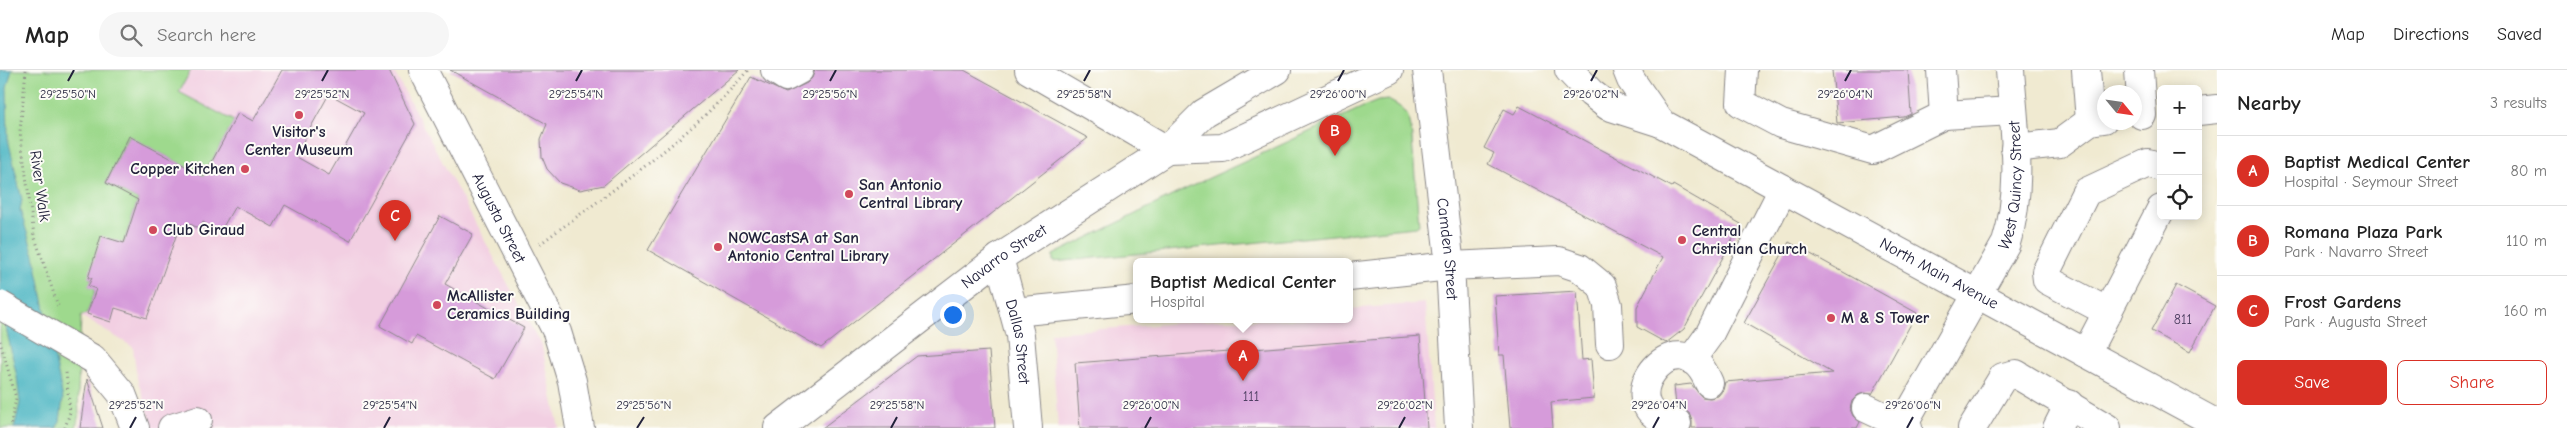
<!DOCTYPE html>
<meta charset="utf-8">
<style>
body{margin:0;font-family:"Comic Neue",sans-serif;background:#f6f6f6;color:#222}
.controls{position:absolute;right:15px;top:15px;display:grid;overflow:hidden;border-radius:8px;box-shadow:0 2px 12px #0003}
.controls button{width:45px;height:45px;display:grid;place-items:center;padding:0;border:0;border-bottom:1px solid #e0e0e0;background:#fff;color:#222;font:25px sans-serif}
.compass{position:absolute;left:2097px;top:15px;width:45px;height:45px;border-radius:50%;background:#fff;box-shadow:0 2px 12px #0003;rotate:119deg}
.you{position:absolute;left:952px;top:244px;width:18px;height:18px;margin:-12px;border:4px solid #fff;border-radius:50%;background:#1a73e8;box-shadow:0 0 0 8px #1a73e833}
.badge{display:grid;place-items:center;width:32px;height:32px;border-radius:50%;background:#d93025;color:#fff;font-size:16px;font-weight:700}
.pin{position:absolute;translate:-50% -41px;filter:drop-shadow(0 1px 2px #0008)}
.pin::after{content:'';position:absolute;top:26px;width:18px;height:15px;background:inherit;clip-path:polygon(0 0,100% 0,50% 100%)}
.popup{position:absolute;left:1133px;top:188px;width:220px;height:65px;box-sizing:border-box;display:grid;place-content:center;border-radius:8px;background:#fff;filter:drop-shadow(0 1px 4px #0005);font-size:16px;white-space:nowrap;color:#767676}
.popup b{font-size:19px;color:#222}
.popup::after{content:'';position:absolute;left:50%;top:100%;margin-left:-10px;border:10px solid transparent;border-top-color:#fff}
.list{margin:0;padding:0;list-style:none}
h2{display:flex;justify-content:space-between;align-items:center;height:65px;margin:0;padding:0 20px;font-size:21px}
h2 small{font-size:16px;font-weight:400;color:#767676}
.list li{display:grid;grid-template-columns:32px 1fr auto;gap:15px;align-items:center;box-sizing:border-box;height:70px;padding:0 20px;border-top:1px solid #e0e0e0}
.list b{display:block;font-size:19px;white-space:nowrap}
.list p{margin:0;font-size:16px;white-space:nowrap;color:#767676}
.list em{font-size:16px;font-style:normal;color:#767676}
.actions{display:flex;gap:10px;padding:15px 20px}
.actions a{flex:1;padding:11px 0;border:1px solid #d93025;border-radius:8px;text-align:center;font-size:18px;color:#d93025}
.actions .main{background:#d93025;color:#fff}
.icon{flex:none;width:28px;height:28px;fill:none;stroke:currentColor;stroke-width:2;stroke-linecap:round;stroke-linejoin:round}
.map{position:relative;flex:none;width:2217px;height:358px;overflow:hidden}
header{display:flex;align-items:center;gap:30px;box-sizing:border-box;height:70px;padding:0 25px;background:#fff;border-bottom:1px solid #e0e0e0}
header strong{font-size:24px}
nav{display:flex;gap:28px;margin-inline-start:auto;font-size:18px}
.search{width:350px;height:45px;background:#f6f6f6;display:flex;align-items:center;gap:12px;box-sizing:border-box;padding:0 18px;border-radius:28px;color:#767676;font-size:19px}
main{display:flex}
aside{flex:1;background:#fff}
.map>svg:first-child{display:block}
.built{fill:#f2cfe2}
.green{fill:#9ed98d;stroke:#607e64}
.water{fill:#45b3c1;stroke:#346a7e}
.building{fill:#d69bda;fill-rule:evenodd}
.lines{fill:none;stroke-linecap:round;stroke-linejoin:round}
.minor-casing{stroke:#898686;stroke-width:30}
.major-casing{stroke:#898686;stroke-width:30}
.path{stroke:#898686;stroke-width:3;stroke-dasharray:1 4;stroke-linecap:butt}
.minor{stroke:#fff;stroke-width:28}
.major{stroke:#fff;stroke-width:28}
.major-bridge-casing{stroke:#898686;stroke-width:30;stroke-linecap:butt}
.major-bridge{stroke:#fff;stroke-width:28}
.ticks{fill:none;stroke:#22223b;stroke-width:2}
.poi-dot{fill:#d1495b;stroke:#fdfcf7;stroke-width:2}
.labels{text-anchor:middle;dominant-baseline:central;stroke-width:4;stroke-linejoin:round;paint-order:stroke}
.number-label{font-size:14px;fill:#4f4063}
.poi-label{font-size:16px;font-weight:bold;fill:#22223b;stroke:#fdfcf7;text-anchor:start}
.street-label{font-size:16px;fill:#22223b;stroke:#fdfcf7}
.ticks-label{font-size:12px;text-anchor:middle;fill:#22223b;stroke:#fdfcf7;stroke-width:4;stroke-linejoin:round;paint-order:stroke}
</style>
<header>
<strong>Map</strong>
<div class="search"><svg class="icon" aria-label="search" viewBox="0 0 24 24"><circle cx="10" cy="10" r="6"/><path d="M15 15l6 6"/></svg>Search here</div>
<nav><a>Map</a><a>Directions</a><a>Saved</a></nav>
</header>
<main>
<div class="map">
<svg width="2217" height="358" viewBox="0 0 2217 358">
<rect width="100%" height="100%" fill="#fdfcf7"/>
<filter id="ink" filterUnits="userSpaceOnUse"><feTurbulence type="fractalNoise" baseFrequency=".02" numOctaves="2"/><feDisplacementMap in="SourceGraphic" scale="10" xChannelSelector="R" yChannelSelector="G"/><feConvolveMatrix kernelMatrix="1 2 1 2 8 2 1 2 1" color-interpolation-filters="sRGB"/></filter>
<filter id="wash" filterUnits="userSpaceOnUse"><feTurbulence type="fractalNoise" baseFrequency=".0096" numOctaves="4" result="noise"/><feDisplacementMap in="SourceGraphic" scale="20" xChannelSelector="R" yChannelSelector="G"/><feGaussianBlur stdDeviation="1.12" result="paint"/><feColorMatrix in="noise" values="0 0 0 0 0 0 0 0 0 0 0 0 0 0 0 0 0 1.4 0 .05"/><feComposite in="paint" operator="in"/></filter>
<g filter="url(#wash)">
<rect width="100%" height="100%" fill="#f0ead1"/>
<path class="built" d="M 50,0 L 393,0 L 542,277 L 559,358 L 153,358 L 137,308 L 133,277 L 81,246 Z
M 1425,233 L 1434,358 L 1058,358 L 1051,263 L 1218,250 L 1349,250 L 1349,239 Z"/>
<path class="green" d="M 0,0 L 191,0 L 179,22 L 234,51 L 204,106 L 128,66 L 106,113 L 138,130 L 124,173 L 89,208 L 92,208 L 89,216 L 96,219 L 87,244 L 81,246 L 78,322 L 79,344 L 76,358 L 0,358 Z
M 1388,30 C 1403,38 1408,41 1411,57 L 1419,155 L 1416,157 L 1053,192 L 1053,185 L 1194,115 L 1363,37 L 1378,31 Z"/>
<path class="water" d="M 0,0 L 12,0 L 7,18 L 8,69 L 22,130 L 20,140 L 34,185 L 63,329 L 60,351 L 56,358 L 14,358 L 20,333 L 17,307 L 0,231 Z"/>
<g id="blocks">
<path class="building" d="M 282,0 L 389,0 L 415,54 L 350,171 L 285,135 L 273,157 L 235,136 L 220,162 L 203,152 L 200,159 L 188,153 L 187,157 L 180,155 L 147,248 L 115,238 L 111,252 L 87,244 L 96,219 L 88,216 L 92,208 L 88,208 L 101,166 L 124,173 L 138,130 L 106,113 L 129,66 L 204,106 L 238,43 L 253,51 ZM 329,24 L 364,43 L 329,105 L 295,86 Z
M 450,0 L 739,0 L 604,115 L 580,120 L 560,113 L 547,99 L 542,87 L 541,69 L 547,54 Z
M 815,0 L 964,0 L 1088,68 L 821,278 L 648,180 L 751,7 L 786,23 L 807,13 L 812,8 Z
M 1832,0 L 1908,0 L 1911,44 L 1904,47 L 1837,53 Z
M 1519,36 L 1672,117 L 1673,115 L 1741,154 L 1684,259 L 1666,273 L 1637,257 L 1637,237 L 1663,187 L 1488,94 L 1494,83 L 1484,78 L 1504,39 L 1514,44 Z
M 440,146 L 473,164 L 445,214 L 524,258 L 495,309 L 416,266 L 412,274 L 380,256 Z
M 1789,172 L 1917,243 L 1872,324 L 1864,323 L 1858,325 L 1852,331 L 1850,339 L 1853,346 L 1860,352 L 1857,358 L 1692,358 L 1692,351 L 1689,343 L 1676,336 L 1674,316 L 1691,314 L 1702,327 L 1710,328 L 1718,326 L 1723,320 L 1725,312 L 1832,303 L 1744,253 Z
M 2176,215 L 2215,236 L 2190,282 L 2151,261 Z
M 1577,221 L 1582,290 L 1591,289 L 1594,328 L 1551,332 L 1553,358 L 1510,358 L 1504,285 L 1499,285 L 1495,226 Z
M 1420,266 L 1427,358 L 1080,358 L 1075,293 Z
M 989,281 L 995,358 L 822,358 L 917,286 Z
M 87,309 L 103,358 L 80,358 Z"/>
</g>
</g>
<g filter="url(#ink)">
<use href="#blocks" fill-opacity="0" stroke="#898686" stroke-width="1"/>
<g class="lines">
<defs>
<g id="minor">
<path id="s1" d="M 423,0 L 557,262 L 572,311 L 580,358"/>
<path d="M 775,0 L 786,7 L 799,0"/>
<path id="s2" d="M 1427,0 L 1450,196 L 1459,358"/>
<path d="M 1743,0 L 1741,33 L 1781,54 L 1873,80 L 1944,45"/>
<path d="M 1941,0 L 1944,45 L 2013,41"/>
<path d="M 2086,0 L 2090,51 L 2104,49"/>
<path d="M 2139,0 L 2142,45"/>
<path d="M 2198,41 L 2217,39"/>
<path d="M 2015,78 L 2060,73 L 2090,51"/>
<path id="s3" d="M 999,188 L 1020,265 L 1028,358"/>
<path d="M 1349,207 L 1450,196 L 1559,191 L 1580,198 L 1602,216 L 1608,235 L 1610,274"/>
<path d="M 1014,242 L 1137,230"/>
<path d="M 2108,242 L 2047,210 L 2046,202 L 2086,122 L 2148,93 L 2161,97"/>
<path d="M 2086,283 L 2161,139"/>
<path d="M 1691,290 L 1709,265 L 1783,119"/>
<path d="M 1866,338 L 1908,358"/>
<path d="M 1677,353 C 1601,343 1678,238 1709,313"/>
<path d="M 172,358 L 198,350"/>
<path d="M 1972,358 L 2003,307 L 2016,304 L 2107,358"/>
<path d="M 2057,358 L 2069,334"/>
</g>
<g id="major">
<path d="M 1029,0 L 1167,80"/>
<path id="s4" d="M 1569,0 L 1591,23 L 1608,36 L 1661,53 L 2217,354"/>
<path d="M 1627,0 L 1631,10 L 1661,53"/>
<path d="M 1167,80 L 1223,78 L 1389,0"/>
<path d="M 93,289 L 122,324 L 135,358"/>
<path id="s5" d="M 778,358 L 999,188 L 1167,80 L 1204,43 L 1277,0"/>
<path id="s6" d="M 1901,358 L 2006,173 C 2024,117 2014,58 2010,0"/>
</g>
</defs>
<use href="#minor" class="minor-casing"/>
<use href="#major" class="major-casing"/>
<path class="path" d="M 26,0 L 20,61 L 34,165 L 59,239
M 540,174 C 612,120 690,69 748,0
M 0,271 L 16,328 L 10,358
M 65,358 L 70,342 L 66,302"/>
<use href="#minor" class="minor"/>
<use href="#major" class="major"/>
<defs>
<path id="major-bridge" d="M 0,235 L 93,289"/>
</defs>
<use href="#major-bridge" class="major-bridge-casing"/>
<use href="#major-bridge" class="major-bridge"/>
</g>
</g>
<path class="ticks" d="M 68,11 L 74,0M 322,11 L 328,0M 576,11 L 582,0M 830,11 L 836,0M 1084,11 L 1090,0M 1338,11 L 1344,0M 1591,11 L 1597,0M 1845,11 L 1851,0M 130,358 L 136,347M 384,358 L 390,347M 637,358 L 644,347M 891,358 L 897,347M 1145,358 L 1151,347M 1399,358 L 1405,347M 1653,358 L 1659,347M 1907,358 L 1913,347"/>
<g class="poi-dot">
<circle cx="299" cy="45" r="5"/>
<circle cx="245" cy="99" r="5"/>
<circle cx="849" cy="124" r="5"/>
<circle cx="153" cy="160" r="5"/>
<circle cx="1682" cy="170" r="5"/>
<circle cx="718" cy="177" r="5"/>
<circle cx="437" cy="235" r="5"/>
<circle cx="1831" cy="248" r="5"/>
</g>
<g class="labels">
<g class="number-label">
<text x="2183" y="249">811</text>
<text x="1251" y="326">111</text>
</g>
<g class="poi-label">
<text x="299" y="62" text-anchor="middle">Visitor's<tspan x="299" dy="18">Center Museum</tspan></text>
<text x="235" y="99" text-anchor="end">Copper Kitchen</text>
<text x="859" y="115">San Antonio<tspan x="859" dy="18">Central Library</tspan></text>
<text x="163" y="160">Club Giraud</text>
<text x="1692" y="161">Central<tspan x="1692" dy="18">Christian Church</tspan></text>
<text x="728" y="168">NOWCastSA at San<tspan x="728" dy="18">Antonio Central Library</tspan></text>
<text x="447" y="226">McAllister<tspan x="447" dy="18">Ceramics Building</tspan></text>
<text x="1841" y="248">M &amp; S Tower</text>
</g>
<g class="street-label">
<text stroke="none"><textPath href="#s6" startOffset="271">West Quincy Street</textPath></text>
<text transform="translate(40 116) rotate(82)">River Walk</text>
<text stroke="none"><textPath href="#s1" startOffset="166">Augusta Street</textPath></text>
<text stroke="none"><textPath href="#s2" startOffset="180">Camden Street</textPath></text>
<text stroke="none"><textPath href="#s5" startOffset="284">Navarro Street</textPath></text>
<text stroke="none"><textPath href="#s4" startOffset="425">North Main Avenue</textPath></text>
<text stroke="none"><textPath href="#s3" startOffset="86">Dallas Street</textPath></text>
</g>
</g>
<g class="ticks-label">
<text x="68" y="28">29°25'50"N</text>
<text x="322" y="28">29°25'52"N</text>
<text x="576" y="28">29°25'54"N</text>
<text x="830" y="28">29°25'56"N</text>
<text x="1084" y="28">29°25'58"N</text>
<text x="1338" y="28">29°26'00"N</text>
<text x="1591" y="28">29°26'02"N</text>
<text x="1845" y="28">29°26'04"N</text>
<text x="136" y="339">29°25'52"N</text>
<text x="390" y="339">29°25'54"N</text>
<text x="644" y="339">29°25'56"N</text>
<text x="897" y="339">29°25'58"N</text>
<text x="1151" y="339">29°26'00"N</text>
<text x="1405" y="339">29°26'02"N</text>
<text x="1659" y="339">29°26'04"N</text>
<text x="1913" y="339">29°26'06"N</text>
</g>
</svg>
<div class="controls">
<button>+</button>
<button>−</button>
<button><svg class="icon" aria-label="locate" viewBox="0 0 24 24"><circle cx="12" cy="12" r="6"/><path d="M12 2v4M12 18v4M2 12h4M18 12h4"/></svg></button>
</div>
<svg class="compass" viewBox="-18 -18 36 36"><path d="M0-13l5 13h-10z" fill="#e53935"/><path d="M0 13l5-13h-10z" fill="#767676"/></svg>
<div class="you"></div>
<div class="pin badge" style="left:1243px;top:311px">A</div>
<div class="popup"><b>Baptist Medical Center</b>Hospital</div>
<div class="pin badge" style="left:1335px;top:86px">B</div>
<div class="pin badge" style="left:395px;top:171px">C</div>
</div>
<aside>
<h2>Nearby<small>3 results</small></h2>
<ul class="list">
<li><span class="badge">A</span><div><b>Baptist Medical Center</b><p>Hospital · Seymour Street</p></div><em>80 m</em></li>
<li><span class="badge">B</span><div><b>Romana Plaza Park</b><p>Park · Navarro Street</p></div><em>110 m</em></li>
<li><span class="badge">C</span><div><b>Frost Gardens</b><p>Park · Augusta Street</p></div><em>160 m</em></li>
</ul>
<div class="actions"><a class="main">Save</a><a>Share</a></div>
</aside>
</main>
